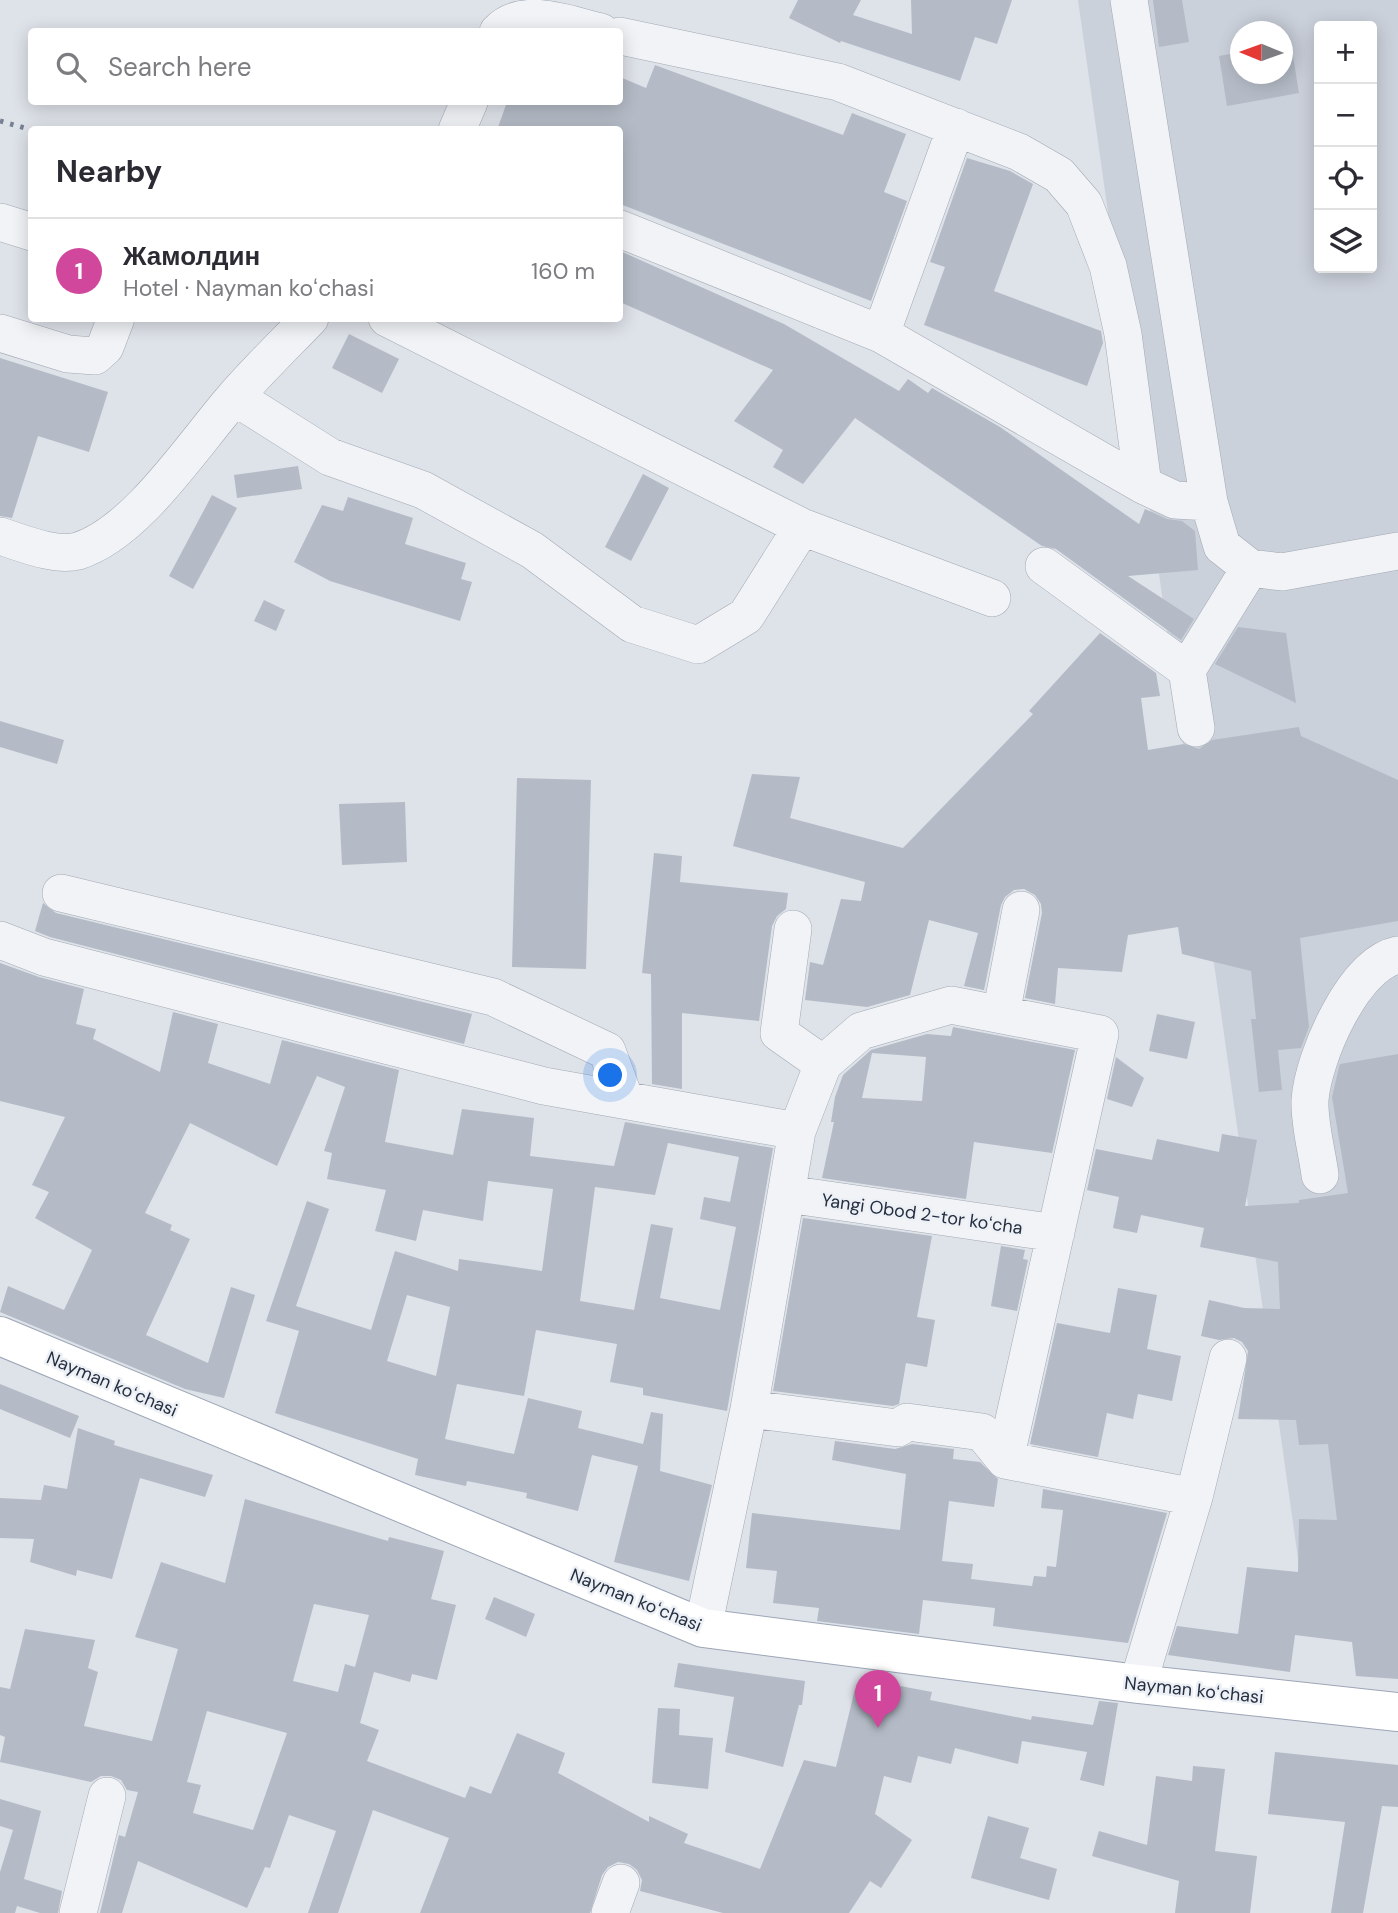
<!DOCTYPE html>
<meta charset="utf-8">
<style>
body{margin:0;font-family:"DM Sans",sans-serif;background:#f7f7f7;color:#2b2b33}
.controls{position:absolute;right:21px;top:21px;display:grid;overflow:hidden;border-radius:7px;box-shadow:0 4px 18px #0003}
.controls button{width:63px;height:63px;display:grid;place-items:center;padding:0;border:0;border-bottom:2px solid #e1e1e2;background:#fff;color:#2b2b33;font:35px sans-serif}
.compass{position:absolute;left:1230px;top:21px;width:63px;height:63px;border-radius:50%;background:#fff;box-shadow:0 4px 18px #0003;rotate:271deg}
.you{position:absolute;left:611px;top:1076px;width:24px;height:24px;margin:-18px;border:5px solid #fff;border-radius:50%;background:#1a73e8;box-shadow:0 0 0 10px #1a73e833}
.badge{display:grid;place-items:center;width:46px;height:46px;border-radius:50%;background:#2563eb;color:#fff;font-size:23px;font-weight:700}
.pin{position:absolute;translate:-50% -58px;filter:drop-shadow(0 2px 4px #0008)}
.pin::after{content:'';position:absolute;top:37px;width:24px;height:21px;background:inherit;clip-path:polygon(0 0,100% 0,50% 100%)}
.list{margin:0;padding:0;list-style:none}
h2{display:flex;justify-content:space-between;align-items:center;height:91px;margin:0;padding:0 28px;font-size:30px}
h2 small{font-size:23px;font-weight:400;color:#7c7c81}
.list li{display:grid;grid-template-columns:46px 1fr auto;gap:21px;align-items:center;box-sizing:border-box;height:105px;padding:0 28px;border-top:2px solid #e1e1e2}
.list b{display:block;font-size:26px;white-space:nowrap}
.list p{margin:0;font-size:23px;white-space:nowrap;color:#7c7c81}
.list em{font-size:23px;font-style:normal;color:#7c7c81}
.icon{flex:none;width:38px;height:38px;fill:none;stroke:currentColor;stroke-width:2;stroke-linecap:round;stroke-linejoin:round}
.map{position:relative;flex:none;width:1398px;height:1913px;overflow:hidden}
.search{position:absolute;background:#fff;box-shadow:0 4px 18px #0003;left:28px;top:28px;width:595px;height:77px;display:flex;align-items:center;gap:18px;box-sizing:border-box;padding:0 24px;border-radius:7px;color:#7c7c81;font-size:26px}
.panel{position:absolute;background:#fff;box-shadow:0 4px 18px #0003;left:28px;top:126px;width:595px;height:196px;border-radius:7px}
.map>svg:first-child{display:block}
.built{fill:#cbd1db;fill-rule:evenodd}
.building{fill:#b4bbc6;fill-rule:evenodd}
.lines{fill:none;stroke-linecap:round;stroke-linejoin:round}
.minor-casing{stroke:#a3a9b3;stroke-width:38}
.major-casing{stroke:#9ca6b6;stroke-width:40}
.minor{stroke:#f1f3f7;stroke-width:37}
.major{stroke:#fff;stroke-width:38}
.rail{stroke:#768194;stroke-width:5;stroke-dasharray:3.5 7;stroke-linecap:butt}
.labels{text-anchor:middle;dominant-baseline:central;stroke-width:5;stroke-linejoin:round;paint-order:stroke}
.street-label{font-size:18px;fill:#252f41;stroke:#edf1f6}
</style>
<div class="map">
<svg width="1398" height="1913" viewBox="0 0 1398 1913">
<rect width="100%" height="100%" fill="#dee2e9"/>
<path class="built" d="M 1078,0 L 1398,0 L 1398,1628 L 1307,1622 ZM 1319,26 L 1372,26 L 1372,268 L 1319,268 ZM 1240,32 L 1282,32 L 1282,74 L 1240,74 Z"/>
<path class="building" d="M 798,0 L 861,0 L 853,15 L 912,34 L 911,0 L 1012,0 L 997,44 L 975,37 L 960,81 L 841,41 L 840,43 L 789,18 Z
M 1153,0 L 1182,0 L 1189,42 L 1159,47 Z
M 1291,44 L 1299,93 L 1227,106 L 1219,56 L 1241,52 L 1241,74 L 1283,74 L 1283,45 Z
M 655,65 L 843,135 L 852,113 L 906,134 L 884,192 L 907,201 L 871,301 L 620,204 L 620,130 L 497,130 L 507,102 L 620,102 L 620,77 L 646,88 Z
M 967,158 L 1010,171 L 1033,184 L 994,291 L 1101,331 L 1103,343 L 1087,386 L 924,325 L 945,267 L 930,262 Z
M 620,251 L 784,324 L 899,391 L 908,379 L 928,393 L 932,388 L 1000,427 L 1139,524 L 1145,509 L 1167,519 L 1182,521 L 1195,531 L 1198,570 L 1128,576 L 1194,619 L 1181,640 L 1056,549 L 1042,546 L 855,418 L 803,484 L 773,467 L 783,450 L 734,421 L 773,370 L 620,302 Z
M 349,334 L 399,359 L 382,393 L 332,368 Z
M 0,358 L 108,392 L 89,452 L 38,436 L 12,518 L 0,516 Z
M 298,466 L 302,489 L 237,498 L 234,475 Z
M 643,474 L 669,488 L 631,561 L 605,547 Z
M 212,495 L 237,508 L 193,589 L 169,576 Z
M 348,497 L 413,518 L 405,544 L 466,563 L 461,579 L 472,582 L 460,621 L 330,581 L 294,562 L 322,505 L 343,511 Z
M 264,600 L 285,610 L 276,631 L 254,621 Z
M 1238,627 L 1286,633 L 1296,703 L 1215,664 Z
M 1100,633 L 1156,673 L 1160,696 L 1141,698 L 1148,750 L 1184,744 L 1199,749 L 1212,740 L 1299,727 L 1301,736 L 1398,780 L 1398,921 L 1300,938 L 1309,1027 L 1301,1048 L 1278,1050 L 1282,1090 L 1259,1092 L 1251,1019 L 1256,1019 L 1251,971 L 1182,954 L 1178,927 L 1128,935 L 1122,972 L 1058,968 L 1055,1004 L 1025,998 L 1042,913 L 1041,904 L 1035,895 L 1024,889 L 1014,890 L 1005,897 L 1001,905 L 984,990 L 964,986 L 978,933 L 929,920 L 910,995 L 867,1007 L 805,1000 L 810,962 L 823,965 L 841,899 L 861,901 L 865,882 L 733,846 L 752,774 L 800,777 L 790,818 L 903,848 L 1033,714 L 1029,711 Z
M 0,721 L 64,740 L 57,764 L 0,747 Z
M 517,778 L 591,780 L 586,969 L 512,967 Z
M 405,802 L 407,862 L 342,865 L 339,804 Z
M 654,853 L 682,856 L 680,882 L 788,893 L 786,909 L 777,916 L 772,926 L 759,1021 L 682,1013 L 682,1089 L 652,1084 L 651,974 L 642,973 Z
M 43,903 L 56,913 L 472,1014 L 464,1044 L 50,937 L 35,931 Z
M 0,963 L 39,977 L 84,989 L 76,1024 L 96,1029 L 93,1039 L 160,1072 L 173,1012 L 218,1024 L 208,1063 L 270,1084 L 282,1040 L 399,1070 L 385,1142 L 453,1155 L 462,1109 L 534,1118 L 530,1156 L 614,1166 L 625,1122 L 773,1148 L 727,1411 L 643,1395 L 643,1388 L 610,1382 L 617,1344 L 536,1330 L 524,1396 L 457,1384 L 445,1439 L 514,1454 L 528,1398 L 582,1411 L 578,1428 L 643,1444 L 651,1412 L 663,1414 L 660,1471 L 712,1485 L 689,1581 L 614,1562 L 638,1466 L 592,1455 L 578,1511 L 526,1498 L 527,1493 L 467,1481 L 466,1486 L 415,1475 L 418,1459 L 275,1413 L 299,1331 L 266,1321 L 307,1201 L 329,1209 L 296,1306 L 371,1330 L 395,1251 L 458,1271 L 459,1259 L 542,1271 L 553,1189 L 488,1181 L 483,1221 L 423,1210 L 416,1241 L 375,1231 L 386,1190 L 327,1179 L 332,1153 L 324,1151 L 345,1087 L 317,1076 L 277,1166 L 190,1123 L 145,1213 L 172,1225 L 170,1230 L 190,1239 L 146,1335 L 208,1363 L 231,1287 L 255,1295 L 224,1398 L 185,1389 L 0,1312 L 8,1286 L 64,1310 L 92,1250 L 35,1218 L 49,1192 L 32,1185 L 65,1117 L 0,1101 ZM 668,1143 L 739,1157 L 730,1202 L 704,1197 L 700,1219 L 736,1227 L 720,1310 L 660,1298 L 673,1228 L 651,1224 L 634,1310 L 580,1301 L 595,1187 L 655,1195 ZM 407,1295 L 450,1307 L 436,1376 L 387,1361 Z
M 1157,1014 L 1195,1022 L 1187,1059 L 1149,1051 Z
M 953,1027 L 1075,1050 L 1052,1153 L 974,1142 L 966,1199 L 822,1178 L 834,1122 L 831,1122 L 835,1097 L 843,1075 L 871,1050 L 927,1034 L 951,1036 ZM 872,1053 L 926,1057 L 922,1101 L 862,1098 Z
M 1398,1054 L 1398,1679 L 1356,1676 L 1352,1642 L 1295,1635 L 1290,1672 L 1168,1655 L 1177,1626 L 1238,1634 L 1247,1567 L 1298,1572 L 1299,1519 L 1337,1520 L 1328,1444 L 1299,1445 L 1296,1420 L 1238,1419 L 1248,1351 L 1242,1342 L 1234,1338 L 1219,1340 L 1201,1336 L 1209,1300 L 1244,1308 L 1280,1309 L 1278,1262 L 1200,1247 L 1204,1228 L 1141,1215 L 1137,1233 L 1113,1228 L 1119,1197 L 1087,1190 L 1096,1149 L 1152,1160 L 1157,1139 L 1219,1152 L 1222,1134 L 1257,1140 L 1245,1206 L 1299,1203 L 1299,1200 L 1348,1193 L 1332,1097 L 1339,1067 L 1340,1064 Z
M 1116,1057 L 1144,1078 L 1132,1107 L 1107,1099 Z
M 803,1218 L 932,1236 L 917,1317 L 935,1320 L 927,1367 L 906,1363 L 899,1404 L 893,1406 L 773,1391 Z
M 1001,1246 L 1025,1250 L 1023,1259 L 1028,1260 L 1017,1311 L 991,1306 Z
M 1118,1288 L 1157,1295 L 1147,1349 L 1181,1356 L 1172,1401 L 1138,1394 L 1133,1419 L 1107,1413 L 1098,1457 L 1030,1444 L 1057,1323 L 1110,1333 Z
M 0,1384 L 79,1416 L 70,1438 L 0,1409 Z
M 78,1428 L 115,1441 L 114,1445 L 213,1475 L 205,1497 L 140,1478 L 112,1579 L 77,1570 L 76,1576 L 30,1562 L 34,1539 L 0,1538 L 0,1498 L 41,1500 L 44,1485 L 67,1489 Z
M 835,1441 L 895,1449 L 912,1444 L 954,1449 L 953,1459 L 980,1462 L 998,1479 L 994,1507 L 949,1501 L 942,1561 L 973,1564 L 971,1579 L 1032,1586 L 1034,1576 L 1046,1577 L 1047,1566 L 1056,1567 L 1063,1510 L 1041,1508 L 1043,1489 L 1167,1513 L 1128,1643 L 993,1626 L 995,1608 L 923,1600 L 919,1634 L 817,1621 L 819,1608 L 773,1603 L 777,1571 L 746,1568 L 752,1513 L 900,1530 L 906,1474 L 832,1460 Z
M 245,1499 L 388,1541 L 389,1537 L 444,1551 L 431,1599 L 456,1605 L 437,1680 L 412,1674 L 410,1682 L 374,1672 L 360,1723 L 379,1730 L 367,1761 L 465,1798 L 470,1786 L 491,1794 L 517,1733 L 565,1753 L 558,1773 L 649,1822 L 649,1816 L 688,1834 L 684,1843 L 760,1869 L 804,1760 L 836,1767 L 855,1689 L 876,1695 L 879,1682 L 932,1692 L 930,1700 L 1031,1720 L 1032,1716 L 1093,1725 L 1099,1701 L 1118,1703 L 1104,1786 L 1080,1780 L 1087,1752 L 1022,1741 L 1018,1764 L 955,1748 L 951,1764 L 918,1756 L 911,1783 L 884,1776 L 875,1814 L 912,1840 L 881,1888 L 870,1881 L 849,1913 L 723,1913 L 640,1891 L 642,1880 L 637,1870 L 629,1864 L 618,1862 L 608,1867 L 602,1875 L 590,1913 L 420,1913 L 449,1838 L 373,1810 L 338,1913 L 308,1913 L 336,1831 L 289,1815 L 270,1868 L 265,1867 L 247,1908 L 138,1861 L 122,1913 L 100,1913 L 119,1835 L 125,1837 L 138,1792 L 127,1790 L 121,1780 L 111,1776 L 101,1776 L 91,1782 L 0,1762 L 5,1737 L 0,1735 L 0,1687 L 10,1689 L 25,1629 L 95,1640 L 88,1668 L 98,1672 L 84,1726 L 152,1741 L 178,1649 L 135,1637 L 161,1562 L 225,1583 ZM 314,1604 L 369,1615 L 355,1667 L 345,1664 L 338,1692 L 293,1681 ZM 207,1711 L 287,1733 L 253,1830 L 193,1813 L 201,1785 L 187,1782 Z
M 494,1597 L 535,1614 L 526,1637 L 485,1619 Z
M 678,1663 L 805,1681 L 802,1705 L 799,1705 L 783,1767 L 725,1752 L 734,1697 L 674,1687 Z
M 658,1708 L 680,1709 L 679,1735 L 713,1738 L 708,1789 L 652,1783 Z
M 1275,1752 L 1398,1765 L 1398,1807 L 1382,1806 L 1363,1913 L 1331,1913 L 1345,1822 L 1268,1814 Z
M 1193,1766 L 1225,1769 L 1215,1851 L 1257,1856 L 1250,1913 L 1175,1913 L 1179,1881 L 1092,1856 L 1099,1831 L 1147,1845 L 1156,1776 L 1192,1781 Z
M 0,1799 L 41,1811 L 24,1879 L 62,1891 L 58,1913 L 40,1913 L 17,1906 L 15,1913 L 0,1913 L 0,1872 L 13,1830 L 0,1826 Z
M 988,1816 L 1029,1828 L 1020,1858 L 1057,1869 L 1049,1900 L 971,1878 Z"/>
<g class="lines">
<defs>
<path id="minor" d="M 1129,0 L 1209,502
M 498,32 C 523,5 570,25 601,32
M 620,36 L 838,82 L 1019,152 L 1059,175 L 1084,204 L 1108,266 L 1123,334 L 1143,485 L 881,334 L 620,229
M 457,130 L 469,102
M 0,222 L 32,232
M 387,318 L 802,527 L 992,598
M 0,333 L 68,354 L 95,356 L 105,347 L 116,318
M 881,334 L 956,127
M 235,397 L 330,457 L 423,490 L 532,550 L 632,624 L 698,645 L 746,616 L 802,527
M 1143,485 L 1175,500 L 1209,502 L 1222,546 L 1250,568 L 1282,572 L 1398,551
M 0,536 C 22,543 55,557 78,551 C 136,533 193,445 232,400 C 257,371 284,345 310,318
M 1044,566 L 1187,670
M 1196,728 L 1187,670 L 1250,568
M 61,893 L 493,997 L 607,1051 L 625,1100
M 793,929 L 779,1033 L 823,1064
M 0,940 L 44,957 L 544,1086 L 797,1131
M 1001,1014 L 1021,910
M 1320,1175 C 1317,1151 1309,1124 1310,1100 C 1313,1058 1353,964 1398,955
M 787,1194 L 1056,1233
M 749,1409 L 898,1428 L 907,1422 L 982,1432 L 1005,1460 L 1194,1497 L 1228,1358
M 703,1628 L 749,1409 L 797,1131 L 823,1064 L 861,1031 L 951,1005 L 1100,1034 L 1005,1460
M 1138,1684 L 1194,1497
M 78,1913 L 107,1796
M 610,1913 L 621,1883"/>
<path id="major" d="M 0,1336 L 703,1628 L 1138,1684 L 1398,1712"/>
</defs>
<use href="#minor" class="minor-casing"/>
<use href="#major" class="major-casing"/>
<use href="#minor" class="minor"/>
<use href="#major" class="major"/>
<path class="rail" d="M 0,121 L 32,130"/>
</g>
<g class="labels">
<g class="street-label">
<text transform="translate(922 1214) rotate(8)">Yangi Obod 2-tor koʻcha</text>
<text transform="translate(112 1384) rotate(23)">Nayman koʻchasi</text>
<text transform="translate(636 1600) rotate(22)">Nayman koʻchasi</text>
<text transform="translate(1194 1690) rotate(6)">Nayman koʻchasi</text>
</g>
</g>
</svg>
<div class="controls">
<button>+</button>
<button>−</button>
<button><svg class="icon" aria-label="locate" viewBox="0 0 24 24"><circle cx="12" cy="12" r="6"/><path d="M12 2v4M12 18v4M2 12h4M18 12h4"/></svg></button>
<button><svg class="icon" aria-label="layers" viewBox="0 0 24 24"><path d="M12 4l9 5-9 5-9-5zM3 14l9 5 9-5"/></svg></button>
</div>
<svg class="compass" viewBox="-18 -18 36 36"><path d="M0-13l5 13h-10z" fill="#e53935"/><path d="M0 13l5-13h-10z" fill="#7c7c81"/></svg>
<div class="you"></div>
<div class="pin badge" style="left:878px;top:1728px;background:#d1479c">1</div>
<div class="search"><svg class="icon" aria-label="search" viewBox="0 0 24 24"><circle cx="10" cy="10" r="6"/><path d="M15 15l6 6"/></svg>Search here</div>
<section class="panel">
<h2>Nearby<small></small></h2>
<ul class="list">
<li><span class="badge" style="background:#d1479c">1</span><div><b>Жамолдин</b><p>Hotel · Nayman koʻchasi</p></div><em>160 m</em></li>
</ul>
</section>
</div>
